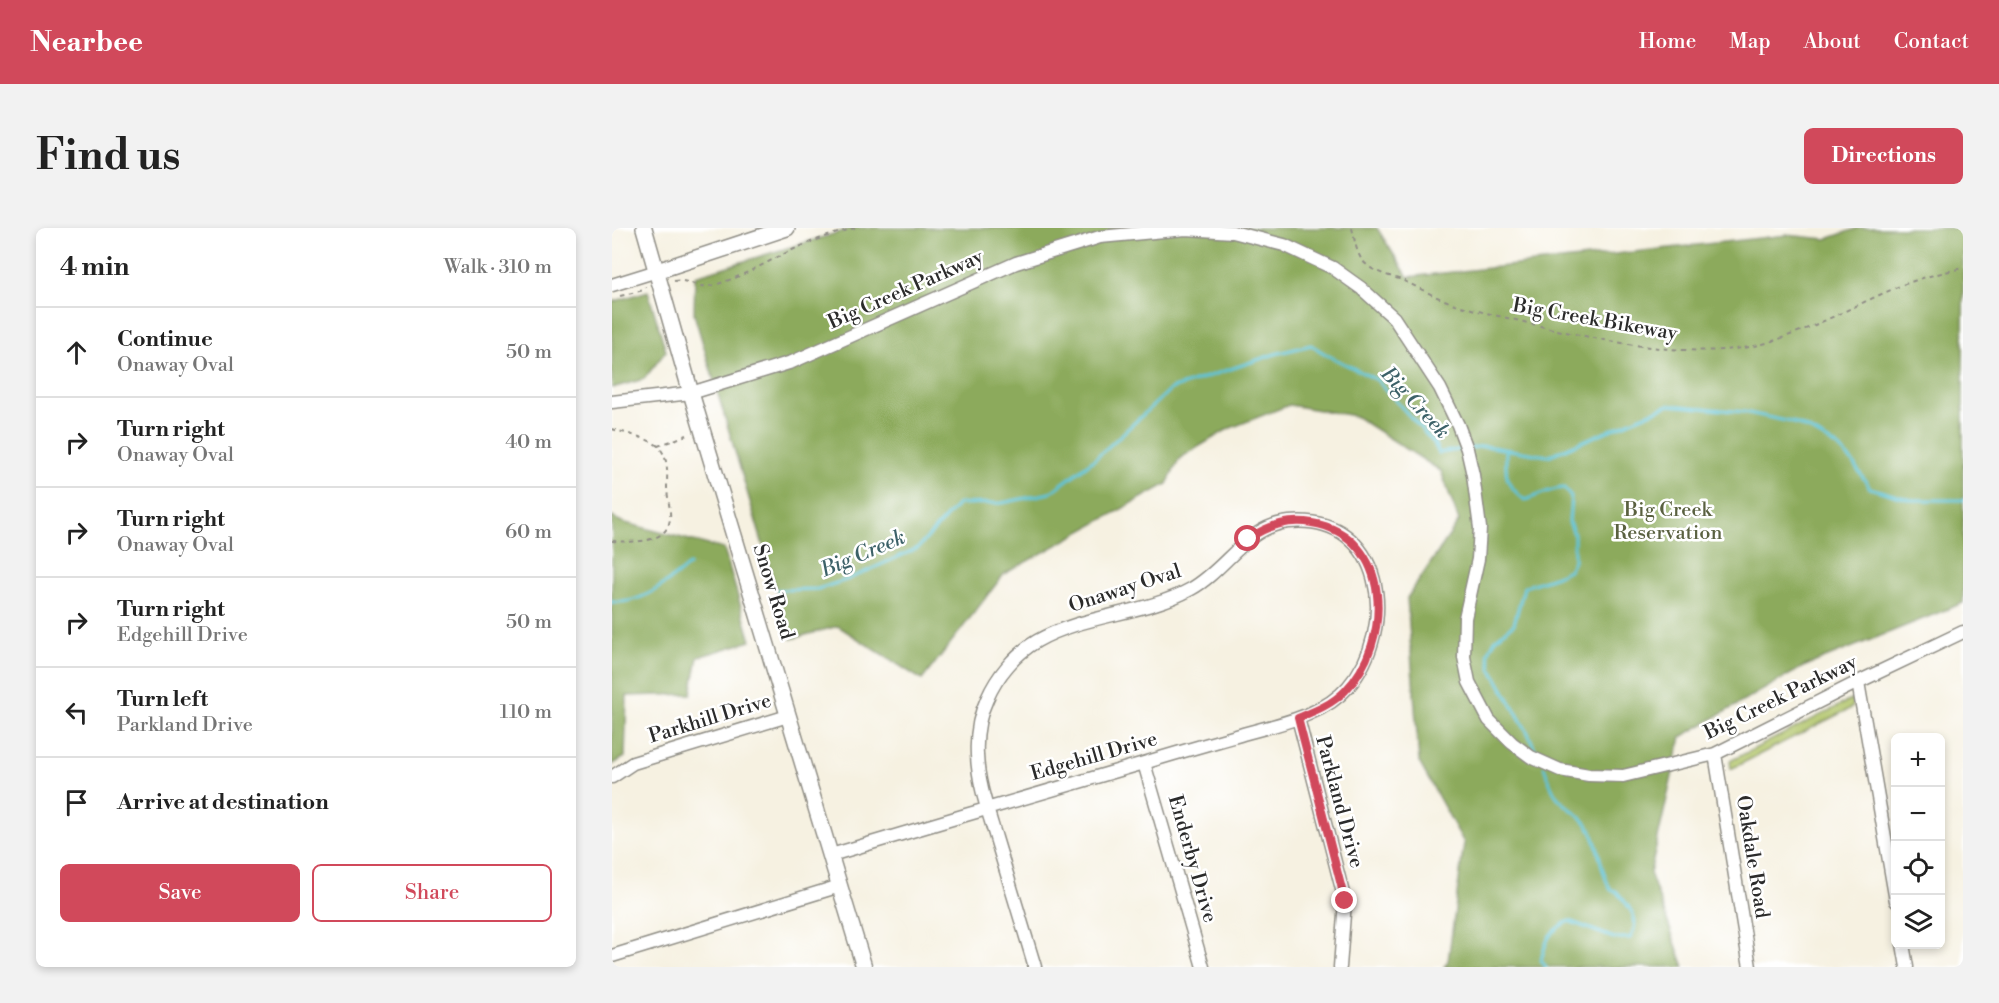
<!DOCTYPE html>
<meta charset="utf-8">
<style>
body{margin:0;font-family:"Libre Bodoni",serif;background:#f2f2f2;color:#222}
.controls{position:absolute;right:18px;bottom:18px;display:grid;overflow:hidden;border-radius:9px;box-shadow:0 3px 9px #0003}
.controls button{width:54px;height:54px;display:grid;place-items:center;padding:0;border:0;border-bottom:2px solid #e0e0e0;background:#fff;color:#222;font:30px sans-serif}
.stop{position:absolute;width:18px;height:18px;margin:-14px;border:4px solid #d1495b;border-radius:50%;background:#fff}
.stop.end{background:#d1495b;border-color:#fff;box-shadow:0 2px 6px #0008}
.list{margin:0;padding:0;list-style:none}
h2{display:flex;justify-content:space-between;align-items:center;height:78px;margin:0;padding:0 24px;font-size:26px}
h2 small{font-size:20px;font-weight:400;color:#767676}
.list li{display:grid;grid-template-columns:39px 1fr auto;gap:18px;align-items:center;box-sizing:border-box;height:90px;padding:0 24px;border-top:2px solid #e0e0e0}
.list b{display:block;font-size:22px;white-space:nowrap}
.list p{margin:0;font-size:20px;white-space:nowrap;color:#767676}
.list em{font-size:20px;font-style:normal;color:#767676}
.actions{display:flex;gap:12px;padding:18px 24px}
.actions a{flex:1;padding:14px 0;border:2px solid #d1495b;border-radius:9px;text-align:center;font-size:21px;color:#d1495b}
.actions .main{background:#d1495b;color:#fff}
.icon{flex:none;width:33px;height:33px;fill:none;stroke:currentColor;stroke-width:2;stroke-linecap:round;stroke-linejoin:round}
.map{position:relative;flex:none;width:1351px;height:739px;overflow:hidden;border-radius:9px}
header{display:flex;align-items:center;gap:36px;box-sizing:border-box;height:84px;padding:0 30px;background:#d1495b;color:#fff}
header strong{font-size:28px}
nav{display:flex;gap:33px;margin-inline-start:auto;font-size:21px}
.intro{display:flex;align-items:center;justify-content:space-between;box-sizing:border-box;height:144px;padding:0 36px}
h1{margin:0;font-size:42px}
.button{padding:15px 27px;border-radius:9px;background:#d1495b;color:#fff;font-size:21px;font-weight:700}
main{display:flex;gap:36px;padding:0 36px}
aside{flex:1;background:#fff;border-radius:9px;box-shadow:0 3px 9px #0003}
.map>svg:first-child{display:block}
.green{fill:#b0c468;stroke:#6e784a;stroke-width:1.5}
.forest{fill:#8caa5c;stroke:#5c6a44;stroke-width:1.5}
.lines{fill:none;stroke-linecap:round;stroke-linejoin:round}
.stream{stroke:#5dc5d9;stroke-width:3}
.minor-casing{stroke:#908e86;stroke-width:15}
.major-casing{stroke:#908e86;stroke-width:18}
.path{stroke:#908e86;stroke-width:2;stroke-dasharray:4.5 4.5;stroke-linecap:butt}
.minor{stroke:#fff;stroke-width:12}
.major{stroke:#fff;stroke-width:15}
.route{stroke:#d1495b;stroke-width:8}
.labels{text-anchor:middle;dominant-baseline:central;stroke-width:5;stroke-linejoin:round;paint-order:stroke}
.street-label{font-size:20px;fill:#2b2b2b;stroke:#fff}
.park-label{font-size:20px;fill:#5a6140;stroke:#fff}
.water-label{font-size:21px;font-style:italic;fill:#3c6168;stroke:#fff}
</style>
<header>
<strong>Nearbee</strong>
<nav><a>Home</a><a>Map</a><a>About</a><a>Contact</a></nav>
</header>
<div class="intro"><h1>Find us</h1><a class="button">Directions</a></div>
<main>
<aside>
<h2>4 min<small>Walk · 310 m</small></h2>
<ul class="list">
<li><svg class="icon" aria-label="ahead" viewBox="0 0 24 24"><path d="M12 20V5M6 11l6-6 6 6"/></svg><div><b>Continue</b><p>Onaway Oval</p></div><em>50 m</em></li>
<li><svg class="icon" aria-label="right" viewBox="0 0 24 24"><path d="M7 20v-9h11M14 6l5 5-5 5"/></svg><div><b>Turn right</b><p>Onaway Oval</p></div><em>40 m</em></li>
<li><svg class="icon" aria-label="right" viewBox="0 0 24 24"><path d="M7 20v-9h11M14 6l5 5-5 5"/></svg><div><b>Turn right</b><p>Onaway Oval</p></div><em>60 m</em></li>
<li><svg class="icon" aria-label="right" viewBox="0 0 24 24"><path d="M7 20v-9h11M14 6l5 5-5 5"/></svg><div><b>Turn right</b><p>Edgehill Drive</p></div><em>50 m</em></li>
<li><svg class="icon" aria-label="left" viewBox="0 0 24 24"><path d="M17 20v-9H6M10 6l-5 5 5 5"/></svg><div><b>Turn left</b><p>Parkland Drive</p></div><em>110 m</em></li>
<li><svg class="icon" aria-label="arrive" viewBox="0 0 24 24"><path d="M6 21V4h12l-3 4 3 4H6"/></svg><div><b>Arrive at destination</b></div></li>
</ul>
<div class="actions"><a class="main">Save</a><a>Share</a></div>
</aside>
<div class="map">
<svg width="1351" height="739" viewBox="0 0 1351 739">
<rect width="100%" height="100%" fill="#fff"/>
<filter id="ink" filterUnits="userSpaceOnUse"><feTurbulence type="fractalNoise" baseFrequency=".0167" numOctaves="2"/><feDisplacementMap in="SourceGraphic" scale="12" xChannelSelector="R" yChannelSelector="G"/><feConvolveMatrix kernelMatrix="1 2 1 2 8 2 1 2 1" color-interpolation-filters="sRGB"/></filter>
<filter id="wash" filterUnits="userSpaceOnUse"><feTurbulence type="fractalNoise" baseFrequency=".008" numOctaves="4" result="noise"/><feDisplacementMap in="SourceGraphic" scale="24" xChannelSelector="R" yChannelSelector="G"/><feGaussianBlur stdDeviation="1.35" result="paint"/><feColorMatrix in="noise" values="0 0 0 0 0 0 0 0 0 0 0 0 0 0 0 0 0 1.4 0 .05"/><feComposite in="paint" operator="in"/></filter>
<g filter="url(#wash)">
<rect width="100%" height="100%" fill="#f6f1e1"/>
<path class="green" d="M 1240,471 L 1241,479 L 1119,541 L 1118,533 Z"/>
<path class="forest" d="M 241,0 L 765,0 L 796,49 L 1175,7 L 1214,11 L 1246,0 L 1351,0 L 1351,375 L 1191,439 L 1069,509 L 1038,645 L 1072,739 L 832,739 L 836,733 L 852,615 L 807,534 L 795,370 L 847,293 L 829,243 L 743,188 L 677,177 L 616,201 L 568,230 L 555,256 L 392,346 L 310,452 L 226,398 L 179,411 L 82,86 L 83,48 Z
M 36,63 L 54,123 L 32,151 L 0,160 L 0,74 Z
M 0,289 L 10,294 L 112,321 L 139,413 L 86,429 L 79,466 L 15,468 L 13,529 L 0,537 Z"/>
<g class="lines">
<path class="stream" d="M 858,220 L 873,218 L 936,228 L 1057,177 L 1132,184 L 1179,194 L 1198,202 L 1225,218 L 1239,232 L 1258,260 L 1299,272 L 1351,272
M 894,222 C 894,247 891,255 913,272 C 927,268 938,260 952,260 L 959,269 L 957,294 L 962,306 L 962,333 L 957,342 L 945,348 L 912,359 L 902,396 L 884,410 L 876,425 L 879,440 L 916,505 L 926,528
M 165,362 L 206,361 L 237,351 L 306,320 L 346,276 L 390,275 L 438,265 L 483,231 L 559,161 L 663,126 L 699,117 L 715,127 L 765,152 L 822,215 L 827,225 L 851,221
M 0,374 C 31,376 54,355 77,337
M 932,539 C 936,548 939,562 946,570 C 955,580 969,586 977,599 C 989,619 987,643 999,662 L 1004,663 C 1017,679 1030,690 1018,710 L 1002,710 L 957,693 C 936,704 935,710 929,732 L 934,739"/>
</g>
</g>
<g filter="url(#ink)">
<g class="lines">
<defs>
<path id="minor" d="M 0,57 L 45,43
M 0,174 L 79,165 L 180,134 L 404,35 L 488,9 L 574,1 L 621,4 L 672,17 L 721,40 L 749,60 L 782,90 L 828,160 L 846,197 L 855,221 L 861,247 L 868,300 L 866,331 L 853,390 L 852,429 L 857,454 L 877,492 L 900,515 L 919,529 L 948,542 L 977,547 L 1011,548 L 1103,526 L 1246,454 L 1351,404
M 1246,454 L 1284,673
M 686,490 L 733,673 L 728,739
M 1103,526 L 1138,739
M 532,535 L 591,739
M 0,549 L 21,535 L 176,488
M 219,627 C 323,596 428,565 532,535 C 564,525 596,516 628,507 C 665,496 710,489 736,459 C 787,400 773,285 677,294 C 634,298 615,341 579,361 C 532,387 472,386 425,413 C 403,426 385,448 375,471 C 367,488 364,508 365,527 C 366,555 376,583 384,610 C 397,653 410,696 423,739
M 1291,716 L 1295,739
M 0,728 L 228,658"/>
<path id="major" d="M 32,0 L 79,165 L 252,739
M 45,43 L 175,0"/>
</defs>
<use href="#minor" class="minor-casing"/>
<use href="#major" class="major-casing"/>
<path class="path" d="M 740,0 C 743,12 744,29 755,37 C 765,46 780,48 792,53 C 803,58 814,64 825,69 C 853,81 883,87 912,94 C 980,111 1078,133 1147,117 C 1193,105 1237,80 1281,61 C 1303,51 1328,45 1351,40
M 62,53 C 76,50 86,62 102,57 C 128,50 153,35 178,23 C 199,13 221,6 243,0
M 8,68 L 32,62 L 33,59
M 0,201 C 12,205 38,210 47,219 C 57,231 55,245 55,259 C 55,269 59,281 58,291 C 55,317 19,314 0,313
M 46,218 L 75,207"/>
<use href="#minor" class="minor"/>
<use href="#major" class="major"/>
</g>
</g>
<g class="lines" filter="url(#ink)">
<path class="route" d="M 636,311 C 656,297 676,291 700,295 C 781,308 781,414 733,463 C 719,477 703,483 686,490 L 733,673"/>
</g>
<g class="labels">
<g class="street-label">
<text transform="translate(294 62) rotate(-24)">Big Creek Parkway</text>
<text transform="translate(983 92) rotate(10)">Big Creek Bikeway</text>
<text transform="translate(513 361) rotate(-18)">Onaway Oval</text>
<text transform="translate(161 364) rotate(73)">Snow Road</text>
<text transform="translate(1169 470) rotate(-26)">Big Creek Parkway</text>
<text transform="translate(98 491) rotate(-17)">Parkhill Drive</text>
<text transform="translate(482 529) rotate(-16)">Edgehill Drive</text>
<text transform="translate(727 574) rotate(75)">Parkland Drive</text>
<text transform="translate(1140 629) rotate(81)">Oakdale Road</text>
<text transform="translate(580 631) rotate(74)">Enderby Drive</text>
</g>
<g class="park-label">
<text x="1056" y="282">Big Creek<tspan x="1056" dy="23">Reservation</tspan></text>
</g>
<g class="water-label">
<text transform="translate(803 175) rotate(47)">Big Creek</text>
<text transform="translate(251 326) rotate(-23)">Big Creek</text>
</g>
</g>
</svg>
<div class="controls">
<button>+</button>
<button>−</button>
<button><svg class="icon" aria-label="locate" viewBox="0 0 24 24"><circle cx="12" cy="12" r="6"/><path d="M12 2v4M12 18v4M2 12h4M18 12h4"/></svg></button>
<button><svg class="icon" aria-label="layers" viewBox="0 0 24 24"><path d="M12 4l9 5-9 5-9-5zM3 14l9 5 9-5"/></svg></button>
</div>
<div class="stop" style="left:636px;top:311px"></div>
<div class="stop end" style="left:733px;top:673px"></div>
</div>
</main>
